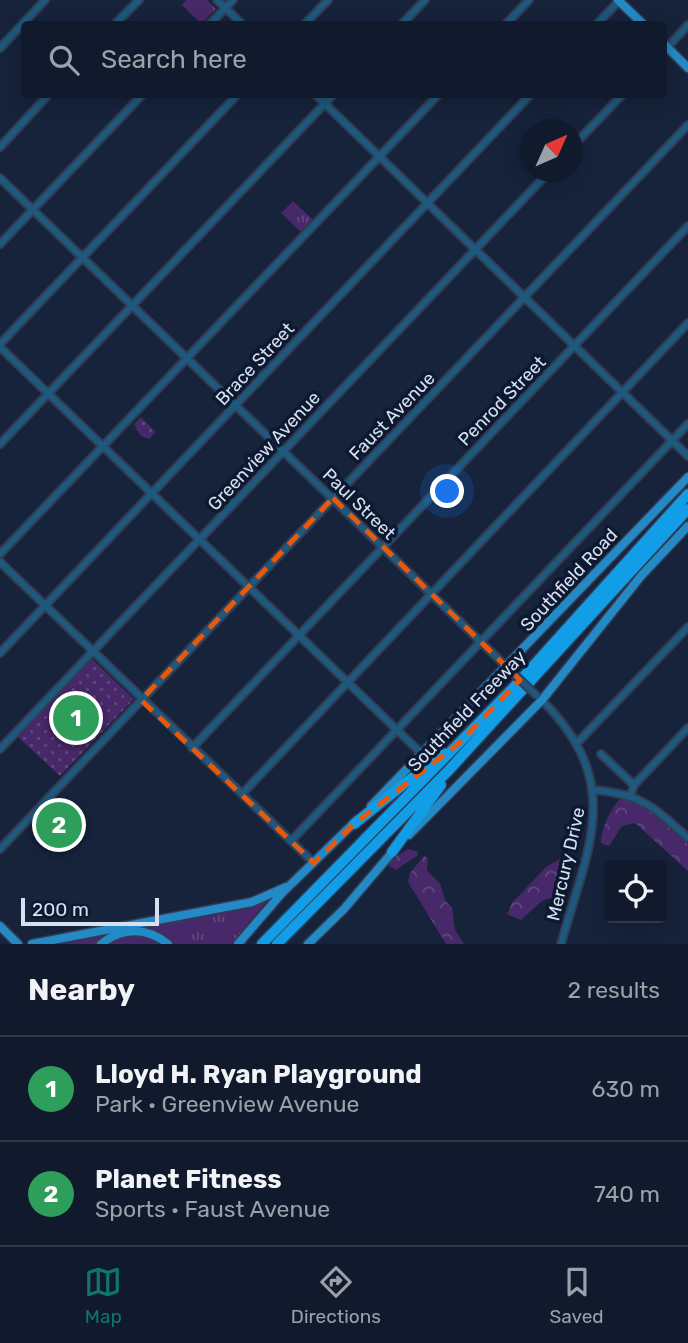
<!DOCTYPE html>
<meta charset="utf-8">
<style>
body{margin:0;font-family:Rubik,sans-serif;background:#192334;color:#f1f3f6}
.controls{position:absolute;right:21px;bottom:21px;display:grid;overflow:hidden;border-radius:7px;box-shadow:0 4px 18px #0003}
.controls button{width:63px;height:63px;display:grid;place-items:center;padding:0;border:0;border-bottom:2px solid #303848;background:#101a2c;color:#f1f3f6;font:35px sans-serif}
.compass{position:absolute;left:520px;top:119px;width:63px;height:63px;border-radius:50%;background:#101a2c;box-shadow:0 4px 18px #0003;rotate:45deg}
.scale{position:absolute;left:21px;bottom:18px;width:138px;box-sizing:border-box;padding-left:7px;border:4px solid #d7e0f0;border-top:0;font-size:19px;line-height:24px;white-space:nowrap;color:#d7e0f0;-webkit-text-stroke:5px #0c1930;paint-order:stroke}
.you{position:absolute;left:448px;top:492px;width:24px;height:24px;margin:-18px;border:5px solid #fff;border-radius:50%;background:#1a73e8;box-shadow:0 0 0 10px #1a73e833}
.badge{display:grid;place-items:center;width:46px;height:46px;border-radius:50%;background:#0f766e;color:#fff;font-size:23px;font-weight:700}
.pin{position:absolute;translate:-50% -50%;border:4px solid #fff;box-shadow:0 2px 7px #0006}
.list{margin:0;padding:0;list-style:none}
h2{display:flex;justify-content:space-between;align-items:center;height:91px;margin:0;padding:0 28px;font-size:30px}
h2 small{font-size:23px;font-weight:400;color:#9ca1a9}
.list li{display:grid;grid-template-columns:46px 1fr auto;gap:21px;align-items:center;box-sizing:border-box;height:105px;padding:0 28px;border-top:2px solid #303848}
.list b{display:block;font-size:26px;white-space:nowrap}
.list p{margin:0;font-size:23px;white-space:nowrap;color:#9ca1a9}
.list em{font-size:23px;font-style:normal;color:#9ca1a9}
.icon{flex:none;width:38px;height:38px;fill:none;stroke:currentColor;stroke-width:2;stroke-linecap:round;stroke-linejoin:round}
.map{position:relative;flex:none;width:688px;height:944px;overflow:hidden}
.search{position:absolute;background:#101a2c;box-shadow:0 4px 18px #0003;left:21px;right:21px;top:21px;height:77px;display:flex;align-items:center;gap:18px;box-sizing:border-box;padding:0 24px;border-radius:7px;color:#9ca1a9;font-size:26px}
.sheet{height:301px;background:#101a2c}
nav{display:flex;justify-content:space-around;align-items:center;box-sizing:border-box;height:98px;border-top:2px solid #303848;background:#101a2c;font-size:19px;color:#9ca1a9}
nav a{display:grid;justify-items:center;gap:4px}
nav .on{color:#0f766e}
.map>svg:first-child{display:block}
.grass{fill:url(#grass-tufts)}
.forest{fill:url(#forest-crowns)}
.park{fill:url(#park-dots)}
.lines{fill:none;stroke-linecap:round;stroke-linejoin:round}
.minor-casing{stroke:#313d54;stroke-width:10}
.major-casing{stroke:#313d54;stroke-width:11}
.highway-casing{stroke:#313d54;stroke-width:13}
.minor{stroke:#1e587d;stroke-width:6}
.major{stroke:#238ac6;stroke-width:8}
.highway{stroke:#129de7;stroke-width:10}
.minor-bridge-casing{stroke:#313d54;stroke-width:10;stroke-linecap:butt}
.minor-bridge{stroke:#1e587d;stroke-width:6}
.marked{fill:none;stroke:#e8590c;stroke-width:5;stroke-dasharray:14 9;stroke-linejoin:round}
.labels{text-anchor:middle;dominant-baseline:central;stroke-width:7;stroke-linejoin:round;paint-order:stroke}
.street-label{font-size:18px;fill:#d7e0f0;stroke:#0c1930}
</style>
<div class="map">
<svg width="688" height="944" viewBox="0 0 688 944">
<defs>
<pattern id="grass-tufts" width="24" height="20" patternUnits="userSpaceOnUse" patternTransform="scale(1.75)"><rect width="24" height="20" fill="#472869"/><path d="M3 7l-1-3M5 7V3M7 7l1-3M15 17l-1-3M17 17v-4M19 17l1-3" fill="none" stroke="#61477f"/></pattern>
<pattern id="forest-crowns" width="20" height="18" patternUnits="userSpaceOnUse" patternTransform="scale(1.75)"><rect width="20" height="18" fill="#472869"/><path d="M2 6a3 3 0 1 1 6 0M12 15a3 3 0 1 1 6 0" fill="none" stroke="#61477f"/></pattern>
<pattern id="park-dots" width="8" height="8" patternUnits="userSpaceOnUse" patternTransform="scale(1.75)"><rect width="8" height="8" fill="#472869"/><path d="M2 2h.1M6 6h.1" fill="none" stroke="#61477f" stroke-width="1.8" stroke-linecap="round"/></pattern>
</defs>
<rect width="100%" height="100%" fill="#16233b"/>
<path class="grass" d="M 186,0 L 207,0 L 216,9 L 201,24 L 182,5 Z
M 293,201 L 313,220 L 301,232 L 281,213 Z
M 267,901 L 232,944 L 172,944 L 141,929 L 98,944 L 55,944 Z
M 127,935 L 141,935 L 163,944 L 107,944 Z"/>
<path class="forest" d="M 623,797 L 649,809 L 688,844 L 688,871 L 635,823 L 622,826 L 609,846 L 601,843 C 600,831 613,802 623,797 Z
M 408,849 L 417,851 L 418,855 L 396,870 L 389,866 L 392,859 Z
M 424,856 L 428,858 L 427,870 L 440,884 L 445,900 L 452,908 L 455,930 L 464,944 L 446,944 L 408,882 L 410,873 Z
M 562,858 L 568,861 L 558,896 L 542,901 L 521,920 L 507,914 L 512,903 L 546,867 Z"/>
<path class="park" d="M 141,417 L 156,432 L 149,439 L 140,435 L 134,424 Z
M 92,659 L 134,699 L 60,776 L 18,737 Z"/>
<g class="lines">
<defs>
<path id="minor" d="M 217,0 L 242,24
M 115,24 L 139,0
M 210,24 L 233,0
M 305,24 L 328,0
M 402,24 L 425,0
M 506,24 L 529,0
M 597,24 L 620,0
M 0,48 L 45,0
M 664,51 L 688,25
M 315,94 L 688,456
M 0,147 L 49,94
M 572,147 L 623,94
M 0,178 L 512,672
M 0,244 L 143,94
M 0,344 L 238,94
M 0,347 L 423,755
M 0,444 L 334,94
M 0,554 L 439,94
M 0,562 L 314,863
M 0,653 L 531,94
M 541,699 C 625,783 589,844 561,944
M 578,742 L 688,627
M 192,748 L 688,226
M 0,749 L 549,172
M 601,754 L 634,785
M 594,790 C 641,794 654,807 688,838
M 242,794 L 688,323
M 631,794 L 634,785 L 688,728
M 291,841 L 688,424
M 0,849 L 688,125"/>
<path id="major" d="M 618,0 L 643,24
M 664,44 L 688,68
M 371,806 L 688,477
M 409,835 L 542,700 L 641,576 L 688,526
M 0,926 L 18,944
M 32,944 L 252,902 L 286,887
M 101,944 C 122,927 147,927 168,944
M 238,944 L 282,893 L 357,820
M 308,944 L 344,909 L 395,849"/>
<path id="highway" d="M 354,824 L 443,753
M 392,852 L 441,785
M 262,944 L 516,685 L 688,494
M 277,944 L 449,770 L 688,509"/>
</defs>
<use href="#minor" class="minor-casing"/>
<use href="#major" class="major-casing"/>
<use href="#highway" class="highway-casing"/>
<use href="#minor" class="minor"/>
<use href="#major" class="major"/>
<use href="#highway" class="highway"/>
<defs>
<path id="minor-bridge" d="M 512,672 L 537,696"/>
</defs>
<use href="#minor-bridge" class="minor-bridge-casing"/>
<use href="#minor-bridge" class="minor-bridge"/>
</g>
<path class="marked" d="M 333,498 L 520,680 L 458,744 L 354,824 L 314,863 L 141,700 Z"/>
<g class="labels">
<g class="street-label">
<text transform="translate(255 364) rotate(-47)">Brace Street</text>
<text transform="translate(502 401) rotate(-46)">Penrod Street</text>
<text transform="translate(392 416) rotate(-46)">Faust Avenue</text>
<text transform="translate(264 451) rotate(-47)">Greenview Avenue</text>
<text transform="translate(359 504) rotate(44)">Paul Street</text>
<text transform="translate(569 580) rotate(-47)">Southfield Road</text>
<text transform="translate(467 711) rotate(-46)">Southfield Freeway</text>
<text transform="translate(566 864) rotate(-77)">Mercury Drive</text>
</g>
</g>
</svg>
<div class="controls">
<button><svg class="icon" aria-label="locate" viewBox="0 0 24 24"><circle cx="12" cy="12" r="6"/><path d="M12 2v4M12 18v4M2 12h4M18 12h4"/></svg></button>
</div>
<svg class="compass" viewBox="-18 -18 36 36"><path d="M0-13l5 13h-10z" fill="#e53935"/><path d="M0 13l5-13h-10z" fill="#9ca1a9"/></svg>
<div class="scale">200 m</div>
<div class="you"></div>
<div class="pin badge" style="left:76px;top:718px;background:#2e9e5b">1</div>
<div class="pin badge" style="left:59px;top:825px;background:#2e9e5b">2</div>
<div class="search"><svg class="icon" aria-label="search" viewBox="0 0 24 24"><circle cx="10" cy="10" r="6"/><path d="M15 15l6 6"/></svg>Search here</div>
</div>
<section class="sheet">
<h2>Nearby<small>2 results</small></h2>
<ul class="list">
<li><span class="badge" style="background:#2e9e5b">1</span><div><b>Lloyd H. Ryan Playground</b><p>Park · Greenview Avenue</p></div><em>630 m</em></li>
<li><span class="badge" style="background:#2e9e5b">2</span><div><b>Planet Fitness</b><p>Sports · Faust Avenue</p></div><em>740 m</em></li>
</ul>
</section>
<nav>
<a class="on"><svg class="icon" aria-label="map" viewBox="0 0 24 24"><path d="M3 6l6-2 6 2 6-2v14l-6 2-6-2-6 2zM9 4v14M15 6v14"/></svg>Map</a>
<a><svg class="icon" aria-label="directions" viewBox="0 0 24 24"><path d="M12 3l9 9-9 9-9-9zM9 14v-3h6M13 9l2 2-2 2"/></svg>Directions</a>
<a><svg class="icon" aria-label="saved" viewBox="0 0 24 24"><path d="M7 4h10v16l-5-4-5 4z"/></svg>Saved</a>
</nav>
